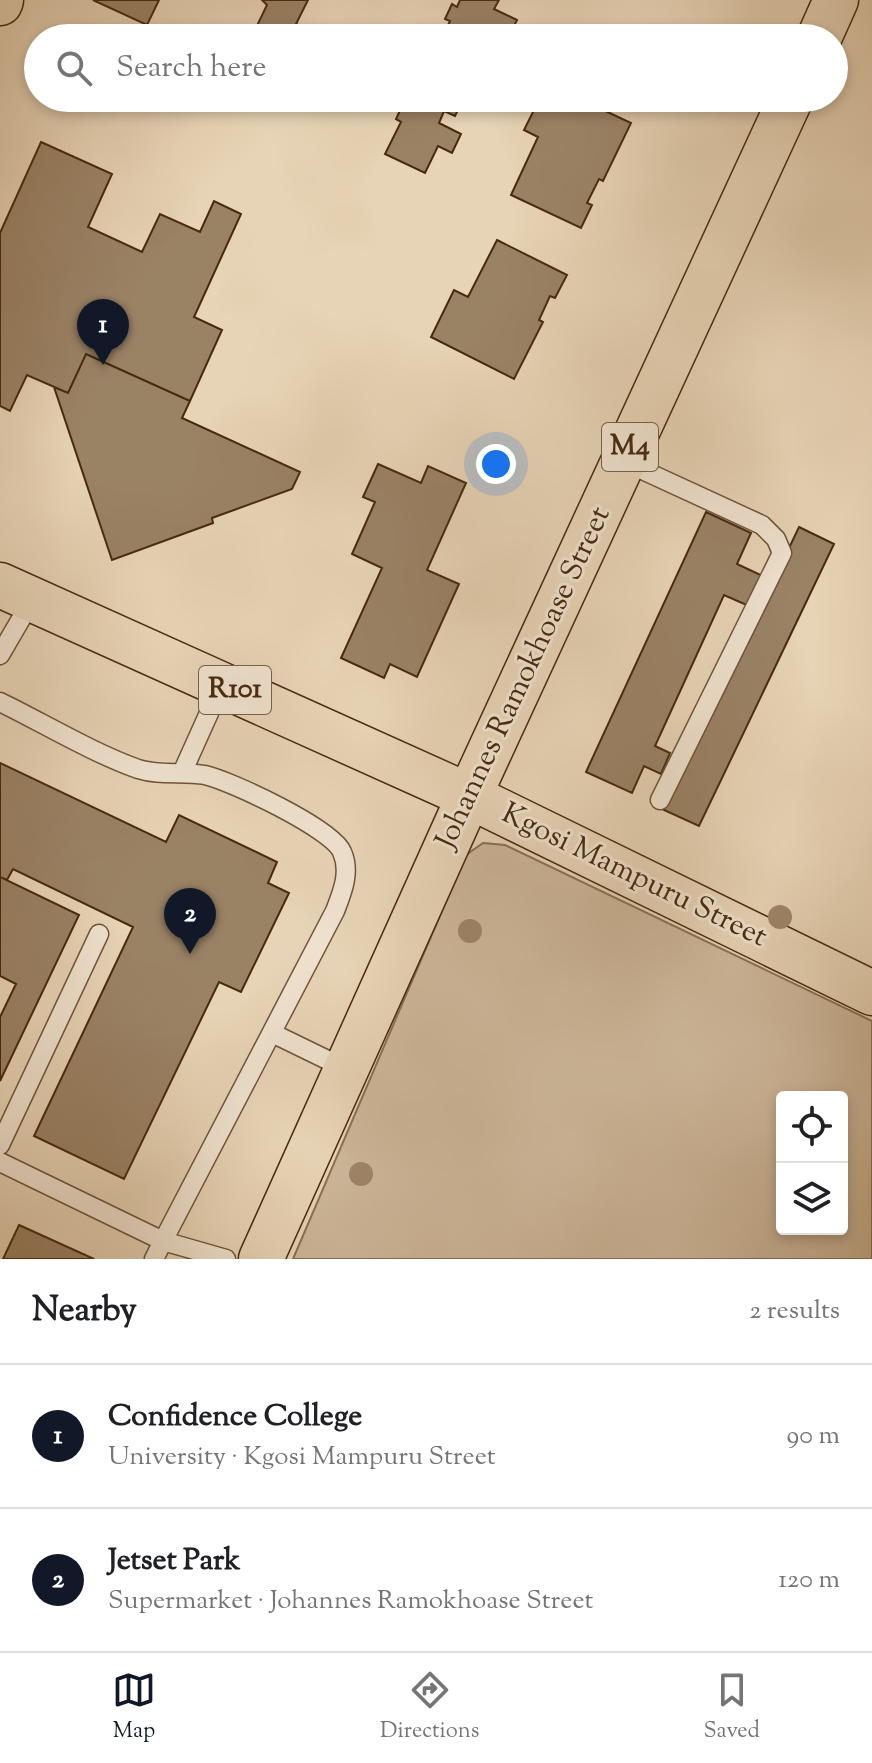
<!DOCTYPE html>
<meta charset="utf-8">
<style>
body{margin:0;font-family:"Sorts Mill Goudy",serif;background:#f6f6f6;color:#202124}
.controls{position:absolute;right:24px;bottom:24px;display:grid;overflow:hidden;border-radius:8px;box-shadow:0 4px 12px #0003}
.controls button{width:72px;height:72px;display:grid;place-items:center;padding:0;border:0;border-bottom:2px solid #e0e0e0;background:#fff;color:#202124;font:40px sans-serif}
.you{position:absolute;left:496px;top:464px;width:28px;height:28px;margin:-20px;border:6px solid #fff;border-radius:50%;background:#1a73e8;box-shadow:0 0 0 12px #1a73e833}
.badge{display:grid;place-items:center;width:52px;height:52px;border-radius:50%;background:#111827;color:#fff;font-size:26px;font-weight:700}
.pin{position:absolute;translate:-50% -66px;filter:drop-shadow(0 2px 4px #0008)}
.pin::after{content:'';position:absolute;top:42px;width:28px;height:24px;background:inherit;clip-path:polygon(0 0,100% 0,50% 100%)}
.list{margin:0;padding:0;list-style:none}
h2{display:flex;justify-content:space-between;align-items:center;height:104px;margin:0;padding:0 32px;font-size:34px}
h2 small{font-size:26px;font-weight:400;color:#757577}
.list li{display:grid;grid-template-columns:52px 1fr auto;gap:24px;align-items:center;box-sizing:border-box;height:144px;padding:0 32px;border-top:2px solid #e0e0e0}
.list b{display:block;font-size:30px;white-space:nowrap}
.list p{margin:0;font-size:26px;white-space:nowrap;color:#757577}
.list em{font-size:26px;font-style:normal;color:#757577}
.icon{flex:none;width:44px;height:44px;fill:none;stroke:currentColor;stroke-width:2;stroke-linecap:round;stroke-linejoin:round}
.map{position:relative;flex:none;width:872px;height:1259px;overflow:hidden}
.search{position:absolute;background:#fff;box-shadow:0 4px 12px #0003;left:24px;right:24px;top:24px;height:88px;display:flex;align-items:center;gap:20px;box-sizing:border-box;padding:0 28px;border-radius:44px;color:#757577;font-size:30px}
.sheet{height:392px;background:#fff}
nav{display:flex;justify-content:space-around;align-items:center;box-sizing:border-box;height:112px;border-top:2px solid #e0e0e0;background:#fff;font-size:22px;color:#757577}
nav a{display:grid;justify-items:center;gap:4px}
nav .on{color:#111827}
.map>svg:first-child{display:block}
.green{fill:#ccb699;stroke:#8a7054;stroke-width:2;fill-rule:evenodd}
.building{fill:#9a8265;stroke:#472a0e;stroke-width:2}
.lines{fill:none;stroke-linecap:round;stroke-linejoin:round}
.service-casing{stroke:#6f5438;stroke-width:21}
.primary-casing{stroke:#472a0e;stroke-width:47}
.service{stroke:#efe2cf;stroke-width:18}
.primary{stroke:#e7d3b5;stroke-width:44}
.tree{fill:#9e8569}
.labels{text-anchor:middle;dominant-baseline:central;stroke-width:6;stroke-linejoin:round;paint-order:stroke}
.shield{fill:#efe2cf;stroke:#796148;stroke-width:2}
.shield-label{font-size:28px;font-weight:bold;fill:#472a0e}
.street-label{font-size:30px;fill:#472a0e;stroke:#efe2cf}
</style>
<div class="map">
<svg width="872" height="1259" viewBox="0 0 872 1259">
<rect width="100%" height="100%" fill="#e7d3b5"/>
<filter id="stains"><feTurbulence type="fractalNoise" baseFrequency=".0025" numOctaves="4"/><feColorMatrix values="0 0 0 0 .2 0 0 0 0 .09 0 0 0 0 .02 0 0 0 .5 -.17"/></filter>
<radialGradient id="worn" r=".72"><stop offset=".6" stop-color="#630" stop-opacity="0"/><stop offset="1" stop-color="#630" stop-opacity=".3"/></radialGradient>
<path class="green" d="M 483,843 L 505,845 L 872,1021 L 872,1259 L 293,1259 L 466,855 ZM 782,1097 L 842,1097 L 842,1229 L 782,1229 Z"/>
<path class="building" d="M 93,0 L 159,0 L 147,25 Z
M 262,0 L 308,0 L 296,24 L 307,29 L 303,38 L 244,38 L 247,31 L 253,34 L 267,5 Z
M 460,0 L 499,0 L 494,9 L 517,20 L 508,38 L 485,27 L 480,38 L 442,38 L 450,21 L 445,19 L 452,4 L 457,7 Z
M 413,98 L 454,98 L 462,102 L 455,116 L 444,111 L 439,123 L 461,134 L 452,153 L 438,146 L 425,173 L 385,154 L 401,122 L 396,119 L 403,104 L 408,107 Z
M 540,98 L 578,98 L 631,123 L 603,181 L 599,179 L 587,203 L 592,205 L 581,228 L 511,195 L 538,137 L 524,130 Z
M 41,142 L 112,174 L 88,227 L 142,252 L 160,214 L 200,232 L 214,201 L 241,214 L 194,317 L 222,330 L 190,401 L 86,354 L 68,393 L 27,375 L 10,411 L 0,406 L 0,233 Z
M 497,240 L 567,275 L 555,298 L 550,296 L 539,320 L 543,322 L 514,379 L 431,337 L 454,290 L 468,297 Z
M 86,354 L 190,401 L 182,418 L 300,472 L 292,489 L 212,518 L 213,523 L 112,560 L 54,387 L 68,393 Z
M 378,464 L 421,483 L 428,466 L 466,483 L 427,570 L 459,584 L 417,677 L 390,664 L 384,678 L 341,658 L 382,568 L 352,554 L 375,502 L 363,497 Z
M 706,512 L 751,533 L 737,564 L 765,577 L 751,607 L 724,595 L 655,746 L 670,753 L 661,774 L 644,766 L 632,793 L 586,772 Z
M 799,527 L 834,544 L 699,826 L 664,810 Z
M 0,763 L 166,842 L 179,815 L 277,862 L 268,883 L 289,893 L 241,992 L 219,982 L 124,1179 L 34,1136 L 133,927 L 13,869 L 7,880 L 0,877 Z
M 0,877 L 79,915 L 0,1081 L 0,1017 L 16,984 L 0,976 Z
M 19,1225 L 94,1259 L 3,1259 Z"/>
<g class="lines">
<defs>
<path id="service" d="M 623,461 L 762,525 L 776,539 L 782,553 L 660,800
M 0,655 L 32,600
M 0,702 C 45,724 91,752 138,769 C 160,776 183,771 205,775 C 231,781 333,829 342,852 C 351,872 342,893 335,911 L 163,1241 L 0,1162
M 182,773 L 222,684
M 272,1033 L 346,1069
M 0,1145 L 99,934
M 154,1259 L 163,1241 L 226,1259"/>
<path id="primary" d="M 0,3 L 1,0
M 819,38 L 836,0
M 0,585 L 469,796 L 872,993
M 261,1259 L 469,796 L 791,98"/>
</defs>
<use href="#service" class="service-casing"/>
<use href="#primary" class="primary-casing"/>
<use href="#service" class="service"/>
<use href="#primary" class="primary"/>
</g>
<g class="tree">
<circle cx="780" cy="917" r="12"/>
<circle cx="470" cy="931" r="12"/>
<circle cx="361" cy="1174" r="12"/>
</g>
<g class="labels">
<g class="shield">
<rect x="602" y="423" width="56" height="48" rx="6"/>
<rect x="199" y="666" width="72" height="48" rx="6"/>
</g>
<g class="shield-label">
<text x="630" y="447">M4</text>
<text x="235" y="690">R101</text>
</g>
<g class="street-label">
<text transform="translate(524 678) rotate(-65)">Johannes Ramokhoase Street</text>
<text transform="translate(634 876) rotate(26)">Kgosi Mampuru Street</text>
</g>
</g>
<rect width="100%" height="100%" filter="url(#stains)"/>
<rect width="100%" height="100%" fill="url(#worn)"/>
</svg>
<div class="controls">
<button><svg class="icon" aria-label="locate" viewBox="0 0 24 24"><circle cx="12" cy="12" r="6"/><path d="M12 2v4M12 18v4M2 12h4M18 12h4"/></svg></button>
<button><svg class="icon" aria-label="layers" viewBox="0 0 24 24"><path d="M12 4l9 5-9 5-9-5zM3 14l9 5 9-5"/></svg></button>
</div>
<div class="you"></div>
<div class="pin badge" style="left:103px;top:365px">1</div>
<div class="pin badge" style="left:190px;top:954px">2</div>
<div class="search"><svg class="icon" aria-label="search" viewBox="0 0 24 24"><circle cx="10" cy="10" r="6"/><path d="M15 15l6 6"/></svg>Search here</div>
</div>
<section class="sheet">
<h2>Nearby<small>2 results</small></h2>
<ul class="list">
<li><span class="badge">1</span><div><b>Confidence College</b><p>University · Kgosi Mampuru Street</p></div><em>90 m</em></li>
<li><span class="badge">2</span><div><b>Jetset Park</b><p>Supermarket · Johannes Ramokhoase Street</p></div><em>120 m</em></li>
</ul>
</section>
<nav>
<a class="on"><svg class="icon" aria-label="map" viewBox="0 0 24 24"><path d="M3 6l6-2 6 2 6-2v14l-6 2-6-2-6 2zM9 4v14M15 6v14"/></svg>Map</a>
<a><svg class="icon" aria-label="directions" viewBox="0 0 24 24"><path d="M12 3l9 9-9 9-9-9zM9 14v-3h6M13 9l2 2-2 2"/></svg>Directions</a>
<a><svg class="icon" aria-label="saved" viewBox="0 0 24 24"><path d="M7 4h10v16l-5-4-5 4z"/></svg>Saved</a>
</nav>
